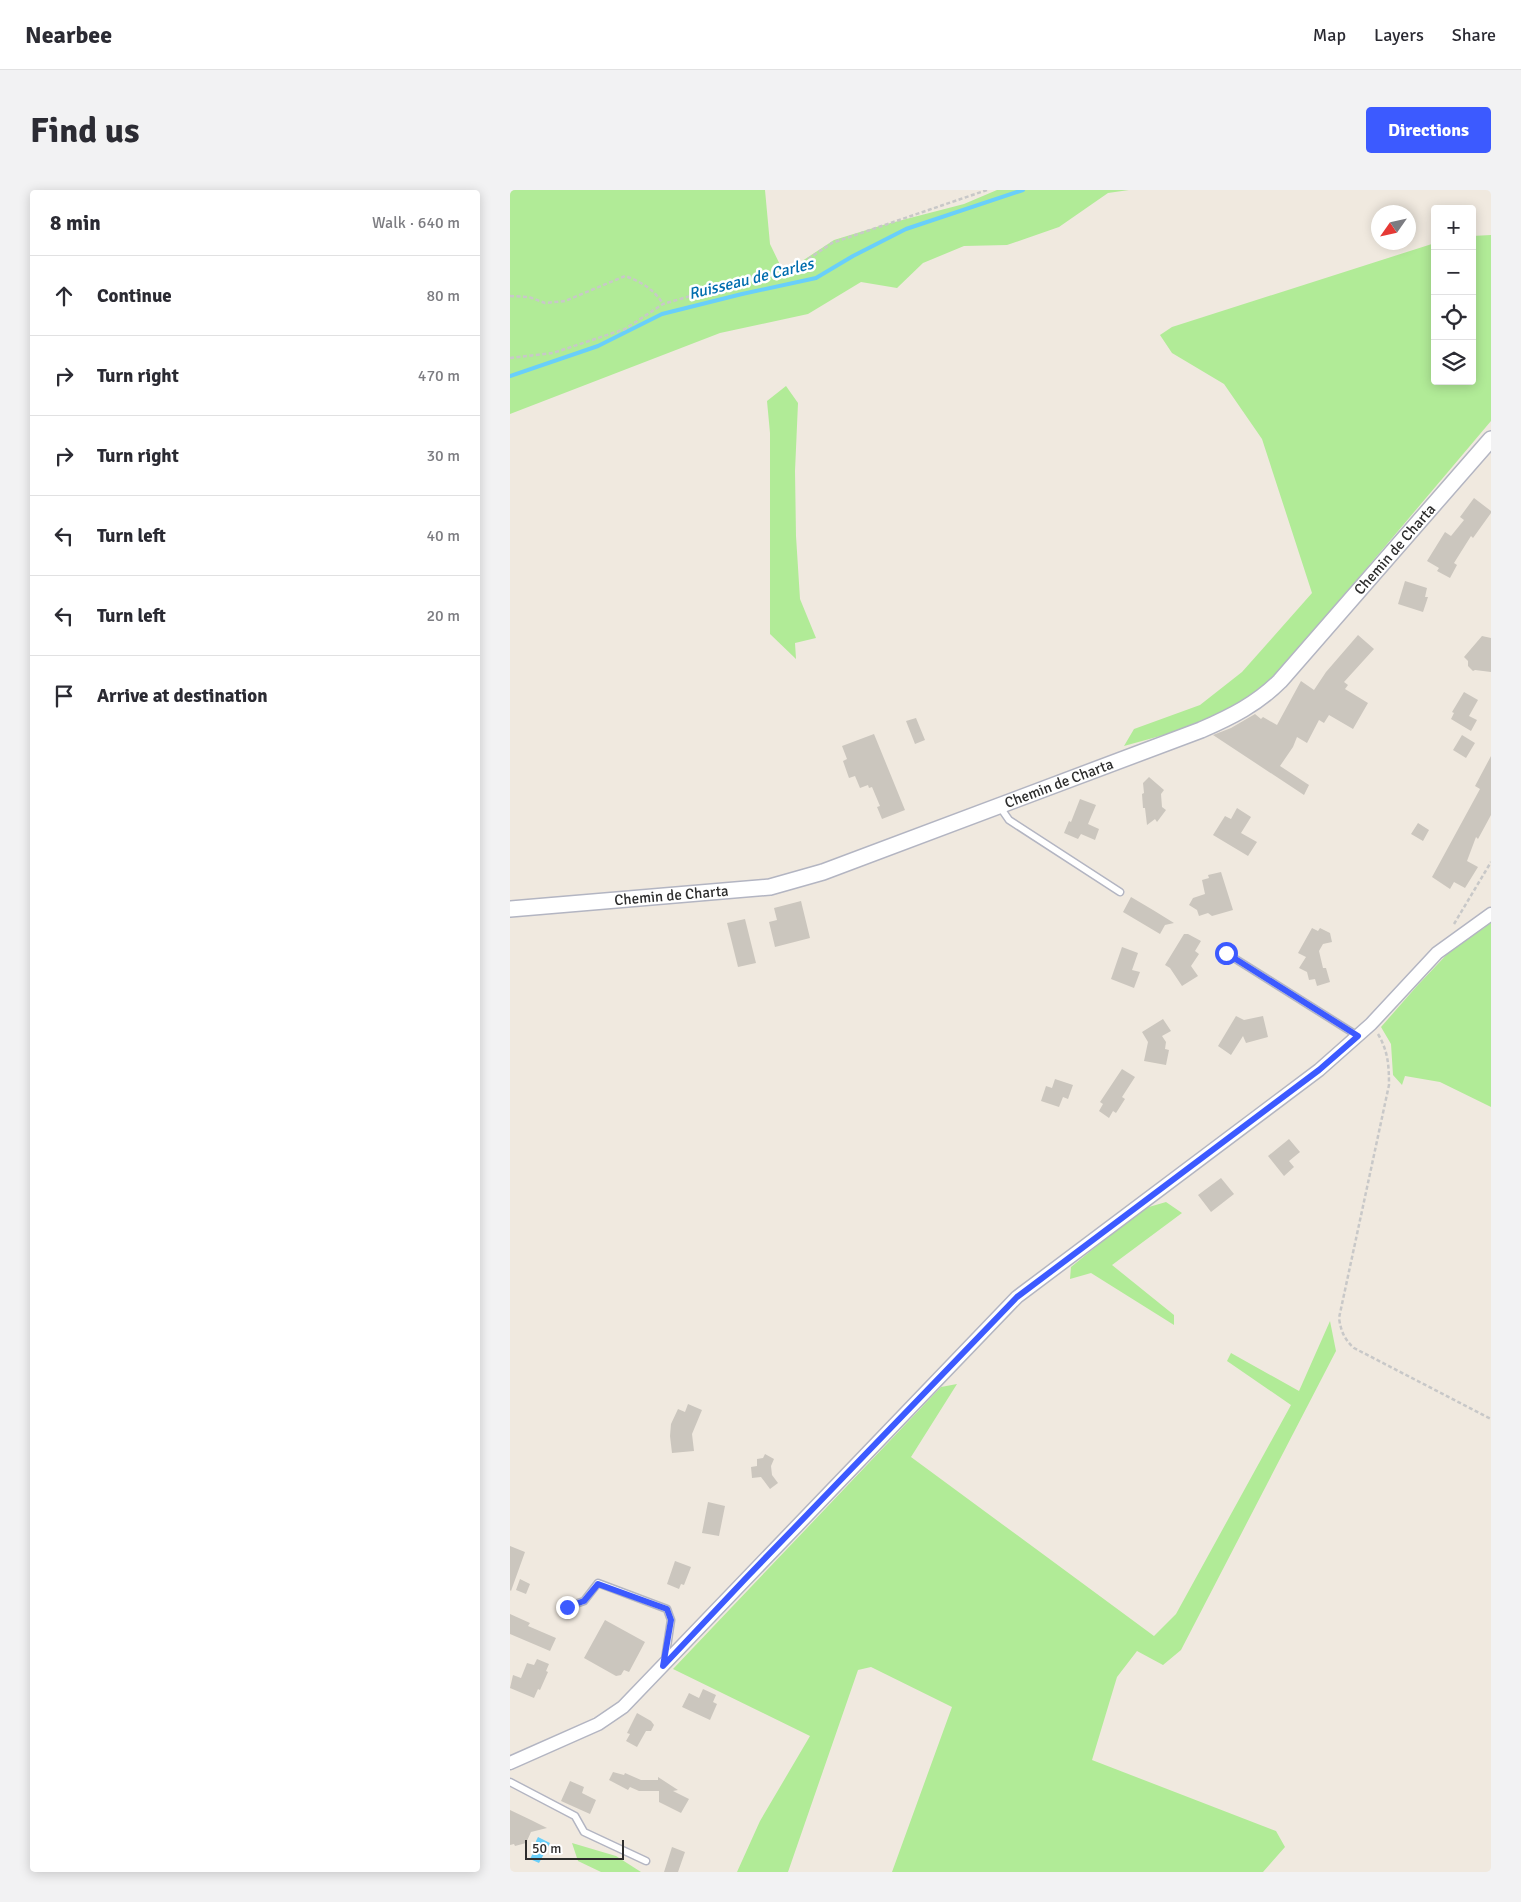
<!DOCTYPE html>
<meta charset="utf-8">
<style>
body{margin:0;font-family:Signika,sans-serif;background:#f2f2f3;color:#2b2b33}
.controls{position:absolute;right:15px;top:15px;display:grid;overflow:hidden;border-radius:5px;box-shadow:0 2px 12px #0003}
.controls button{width:45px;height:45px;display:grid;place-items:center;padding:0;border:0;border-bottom:1px solid #e1e1e2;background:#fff;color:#2b2b33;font:25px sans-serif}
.compass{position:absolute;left:861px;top:15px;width:45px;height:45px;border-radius:50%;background:#fff;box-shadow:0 2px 12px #0003;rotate:236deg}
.scale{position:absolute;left:15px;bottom:12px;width:99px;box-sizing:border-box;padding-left:5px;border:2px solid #2d2d2d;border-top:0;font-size:14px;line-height:18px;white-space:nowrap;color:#2d2d2d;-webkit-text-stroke:4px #fff;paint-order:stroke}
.stop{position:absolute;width:15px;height:15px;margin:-11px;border:4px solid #3c5aff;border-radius:50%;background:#fff}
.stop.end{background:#3c5aff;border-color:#fff;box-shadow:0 1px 5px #0008}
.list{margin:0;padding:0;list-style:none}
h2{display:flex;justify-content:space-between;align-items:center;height:65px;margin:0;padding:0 20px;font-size:21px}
h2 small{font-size:16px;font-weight:400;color:#7c7c81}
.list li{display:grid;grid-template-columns:32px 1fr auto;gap:15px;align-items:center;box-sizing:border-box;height:80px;padding:0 20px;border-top:1px solid #e1e1e2}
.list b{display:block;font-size:19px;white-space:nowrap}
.list em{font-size:16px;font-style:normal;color:#7c7c81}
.icon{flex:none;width:28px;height:28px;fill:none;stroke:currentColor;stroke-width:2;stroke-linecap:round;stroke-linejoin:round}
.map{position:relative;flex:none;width:981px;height:1682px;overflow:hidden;border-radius:5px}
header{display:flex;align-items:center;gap:30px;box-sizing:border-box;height:70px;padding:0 25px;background:#fff;border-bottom:1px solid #e1e1e2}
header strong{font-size:24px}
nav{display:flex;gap:28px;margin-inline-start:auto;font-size:18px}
.intro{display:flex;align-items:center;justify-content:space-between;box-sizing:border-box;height:120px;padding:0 30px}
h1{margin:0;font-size:35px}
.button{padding:12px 22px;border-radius:5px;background:#3c5aff;color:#fff;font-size:18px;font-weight:700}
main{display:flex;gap:30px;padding:0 30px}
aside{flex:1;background:#fff;border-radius:5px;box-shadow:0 2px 12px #0003}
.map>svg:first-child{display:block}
.green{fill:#b1eb97}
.water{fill:#69cffa}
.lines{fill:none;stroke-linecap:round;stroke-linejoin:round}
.stream{stroke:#69cffa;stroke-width:4}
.building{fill:#cbc6be}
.service-casing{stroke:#b3b5c2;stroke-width:9}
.minor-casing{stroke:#b3b5c2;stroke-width:15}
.tertiary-casing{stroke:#b3b5c2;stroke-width:18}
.path{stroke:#c8c8c8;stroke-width:2.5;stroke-dasharray:4 2.5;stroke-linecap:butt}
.service{stroke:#fff;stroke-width:6}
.minor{stroke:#fff;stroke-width:12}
.tertiary{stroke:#fff;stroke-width:15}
.route{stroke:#3c5aff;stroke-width:6}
.labels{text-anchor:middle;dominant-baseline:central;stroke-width:5;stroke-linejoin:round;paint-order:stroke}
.street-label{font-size:15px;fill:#2d2d2d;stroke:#fff}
.water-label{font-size:16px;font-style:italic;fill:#006dae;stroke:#fff}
</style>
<header>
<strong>Nearbee</strong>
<nav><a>Map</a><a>Layers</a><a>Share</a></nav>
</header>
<div class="intro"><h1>Find us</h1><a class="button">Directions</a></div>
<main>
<aside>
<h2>8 min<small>Walk · 640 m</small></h2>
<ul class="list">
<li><svg class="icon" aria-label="ahead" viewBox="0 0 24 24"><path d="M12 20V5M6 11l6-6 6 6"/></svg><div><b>Continue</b></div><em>80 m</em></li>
<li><svg class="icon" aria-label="right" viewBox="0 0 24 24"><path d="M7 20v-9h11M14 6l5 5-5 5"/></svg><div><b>Turn right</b></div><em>470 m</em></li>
<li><svg class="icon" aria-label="right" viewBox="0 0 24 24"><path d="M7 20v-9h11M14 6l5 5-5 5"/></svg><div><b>Turn right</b></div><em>30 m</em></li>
<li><svg class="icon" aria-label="left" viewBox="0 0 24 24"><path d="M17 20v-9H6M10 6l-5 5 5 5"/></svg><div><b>Turn left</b></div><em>40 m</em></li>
<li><svg class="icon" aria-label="left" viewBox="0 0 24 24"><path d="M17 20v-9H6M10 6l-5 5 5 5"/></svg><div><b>Turn left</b></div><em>20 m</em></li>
<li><svg class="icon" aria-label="arrive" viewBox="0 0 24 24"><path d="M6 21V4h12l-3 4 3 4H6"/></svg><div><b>Arrive at destination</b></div></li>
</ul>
</aside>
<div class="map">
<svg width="981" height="1682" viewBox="0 0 981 1682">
<rect width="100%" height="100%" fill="#f0e9df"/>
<path class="green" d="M 0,0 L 255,0 L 260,54 L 274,83 L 324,50 L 373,35 L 454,14 L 487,0 L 619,0 L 598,3 L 549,37 L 497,55 L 454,56 L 413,73 L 387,98 L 351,92 L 298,124 L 210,143 L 0,224 Z
M 981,45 L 981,231 L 758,495 L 720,522 L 679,538 L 614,556 L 624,539 L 690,515 L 732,482 L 802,403 L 752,249 L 714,194 L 662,163 L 650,145 L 662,137 L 925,53 L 925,191 L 962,191 L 962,46 Z
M 276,196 L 288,213 L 285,281 L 286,346 L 290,409 L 306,448 L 285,453 L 286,469 L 260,444 L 260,243 L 257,211 Z
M 981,731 L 981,917 L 930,892 L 895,886 L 892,895 L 883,885 L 881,854 L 871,837 L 906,797 L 942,759 L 974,738 Z
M 656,1012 L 672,1023 L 602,1075 L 664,1125 L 664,1135 L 581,1083 L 560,1089 L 561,1077 L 632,1019 Z
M 820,1131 L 826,1161 L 671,1460 L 653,1475 L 627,1461 L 607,1487 L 582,1570 L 766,1641 L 775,1657 L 753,1682 L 382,1682 L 442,1517 L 361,1477 L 348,1480 L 278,1682 L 227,1682 L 250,1631 L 300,1546 L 163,1479 L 431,1197 L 447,1194 L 401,1267 L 644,1446 L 666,1424 L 781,1215 L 717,1171 L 721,1163 L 789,1201 Z
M 62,1653 L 106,1666 L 131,1682 L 91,1682 L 68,1671 Z"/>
<path class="water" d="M 28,1647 L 40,1653 L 29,1673 L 20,1669 L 27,1655 L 26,1651 Z"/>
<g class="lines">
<path class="stream" d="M 0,186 L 88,156 L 152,124 L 232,104 L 306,88 L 343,66 L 396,39 L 513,0"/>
</g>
<path class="building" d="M 964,308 L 981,321 L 981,323 L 963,348 L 961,346 L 944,373 L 947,375 L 940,388 L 927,381 L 929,378 L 917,371 L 935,342 L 941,346 L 954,330 L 950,327 Z
M 895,391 L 917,398 L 915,407 L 918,407 L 913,422 L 888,414 Z
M 848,445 L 864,459 L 834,492 L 838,495 L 835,499 L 858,513 L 843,539 L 819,525 L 814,533 L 809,530 L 797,553 L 787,547 L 783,557 L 770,576 L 799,595 L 794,605 L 703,545 L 721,538 L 745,524 L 751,529 L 753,527 L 767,535 L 791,491 L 804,500 L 816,482 Z
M 972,446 L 981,448 L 981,482 L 965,480 L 963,481 L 958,476 L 958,471 L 954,467 Z
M 954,502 L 968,510 L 959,526 L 967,530 L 961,541 L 941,529 L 944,523 L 942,522 Z
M 406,528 L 415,550 L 405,554 L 396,531 Z
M 364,544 L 395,620 L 372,629 L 367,617 L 370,616 L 362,597 L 359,598 L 358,595 L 350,598 L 345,586 L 339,588 L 333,571 L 337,569 L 332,556 Z
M 952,545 L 965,553 L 956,568 L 943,560 Z
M 981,566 L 981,625 L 968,649 L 966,647 L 957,671 L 968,677 L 955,698 L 944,692 L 940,699 L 922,687 L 970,599 L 965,596 Z
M 639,587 L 654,600 L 651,604 L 652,617 L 656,620 L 647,632 L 645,629 L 637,635 L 635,618 L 633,618 L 632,604 L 634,603 L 633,593 Z
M 570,609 L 586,615 L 578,634 L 589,639 L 585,650 L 571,644 L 568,649 L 554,643 L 559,631 L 561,632 Z
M 727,618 L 741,627 L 731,643 L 747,652 L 738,666 L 703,645 L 715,626 L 721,629 Z
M 908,633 L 919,640 L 913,651 L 901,644 Z
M 711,682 L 723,720 L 702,726 L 698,723 L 689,726 L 687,720 L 679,715 L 683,708 L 695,704 L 692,690 L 699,688 L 698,685 Z
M 621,707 L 643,720 L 664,733 L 655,735 L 650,744 L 613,722 Z
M 291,711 L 300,748 L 265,757 L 259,732 L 267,730 L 264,718 Z
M 235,729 L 246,773 L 228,777 L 217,733 Z
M 802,738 L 808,741 L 810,738 L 820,743 L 822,752 L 813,754 L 809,761 L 813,778 L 816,778 L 820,792 L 807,796 L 805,789 L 799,790 L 797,782 L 789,778 L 796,767 L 788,763 Z
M 674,744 L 678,744 L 691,751 L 685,761 L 689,764 L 681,776 L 688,786 L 672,796 L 660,778 L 655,775 Z
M 612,757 L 628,763 L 622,780 L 630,782 L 624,798 L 601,789 Z
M 726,826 L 734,830 L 753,826 L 758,847 L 736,853 L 733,846 L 721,865 L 708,856 Z
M 653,829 L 661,841 L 652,846 L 656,852 L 655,859 L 659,860 L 656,875 L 634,871 L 638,852 L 632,842 Z
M 612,879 L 625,887 L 612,907 L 615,909 L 606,923 L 603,921 L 599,928 L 589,921 L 593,914 L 590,912 Z
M 545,889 L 563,895 L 558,909 L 553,907 L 549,917 L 531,911 L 536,896 L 542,898 Z
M 779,949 L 790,962 L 779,971 L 784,977 L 774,986 L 758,966 Z
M 711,988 L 724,1004 L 701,1022 L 688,1005 Z
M 178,1214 L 192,1220 L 182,1244 L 184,1261 L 162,1263 L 160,1246 L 161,1234 L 168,1219 L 175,1222 Z
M 255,1264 L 264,1269 L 261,1276 L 262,1285 L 268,1293 L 260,1299 L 251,1287 L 242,1288 L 241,1277 L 247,1276 L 247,1269 L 253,1268 Z
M 198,1312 L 215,1316 L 209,1346 L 192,1343 Z
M 0,1356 L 15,1362 L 1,1401 L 0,1400 Z
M 165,1371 L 181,1377 L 174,1395 L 171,1394 L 169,1399 L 157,1394 Z
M 10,1389 L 20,1394 L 16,1404 L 6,1400 Z
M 0,1424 L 20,1433 L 18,1436 L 46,1448 L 40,1461 L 0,1444 Z
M 95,1430 L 135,1452 L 119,1482 L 114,1480 L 111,1485 L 106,1486 L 74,1468 Z
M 27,1469 L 39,1474 L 36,1481 L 38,1482 L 30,1500 L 28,1499 L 24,1508 L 0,1498 L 3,1485 L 11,1488 L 17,1473 L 24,1475 Z
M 193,1499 L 206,1505 L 203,1512 L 207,1514 L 200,1530 L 172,1517 L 179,1503 L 189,1508 Z
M 127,1523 L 141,1531 L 144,1535 L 141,1541 L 136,1541 L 127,1557 L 116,1551 L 120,1544 L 117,1543 Z
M 103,1582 L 114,1585 L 115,1583 L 131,1590 L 148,1590 L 148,1587 L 168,1600 L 163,1601 L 179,1609 L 171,1623 L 149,1612 L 149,1601 L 129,1601 L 120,1597 L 118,1600 L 99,1590 Z
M 60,1591 L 74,1597 L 72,1603 L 86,1610 L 80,1624 L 51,1611 Z
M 0,1620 L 21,1630 L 37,1638 L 21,1642 L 16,1653 L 5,1656 L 4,1654 L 0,1655 Z
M 162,1657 L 175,1662 L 168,1682 L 154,1682 Z"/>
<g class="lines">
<defs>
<path id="service" d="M 490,617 L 499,630 L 610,702
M 716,763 L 848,846
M 57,1417 L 74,1411 L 88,1393 L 157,1419 L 161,1430 L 155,1470
M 0,1592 L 65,1626 L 74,1642 L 136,1671"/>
<path id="minor" d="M 0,1573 L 88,1534 L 113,1517 L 507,1107 L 809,880 L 861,834 L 927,763 L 981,724"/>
<g id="tertiary">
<path id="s1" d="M 0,719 L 260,697 L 313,682 L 691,540 C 721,527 747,514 770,491 L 981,249"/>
</g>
</defs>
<use href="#service" class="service-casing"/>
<use href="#minor" class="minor-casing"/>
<use href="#tertiary" class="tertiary-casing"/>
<path class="path" d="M 0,106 L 19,107 L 35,113 L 55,111 L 115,86 C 130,91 145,100 153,114
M 0,168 L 43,163 L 115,139 L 153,114 L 184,105 L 208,94 L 244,85 L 266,85 L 291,74 L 322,53 L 477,0
M 944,734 L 981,672
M 868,844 C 878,861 879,875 879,895 L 829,1128 C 831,1141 834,1149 844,1158 L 981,1229"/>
<use href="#service" class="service"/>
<use href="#minor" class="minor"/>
<use href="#tertiary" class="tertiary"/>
</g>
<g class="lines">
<path class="route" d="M 57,1417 L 74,1411 L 88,1394 L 157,1419 L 161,1430 L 153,1476 L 237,1387 L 507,1107 L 809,880 L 848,846 L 716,763"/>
</g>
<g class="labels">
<g class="street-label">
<text stroke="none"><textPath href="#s1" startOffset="988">Chemin de Charta</textPath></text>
<text stroke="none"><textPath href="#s1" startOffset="568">Chemin de Charta</textPath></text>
<text stroke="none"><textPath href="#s1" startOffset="162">Chemin de Charta</textPath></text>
</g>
<g class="water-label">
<text transform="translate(241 89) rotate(-14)">Ruisseau de Carles</text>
</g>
</g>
</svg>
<div class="controls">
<button>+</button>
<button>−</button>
<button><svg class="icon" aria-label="locate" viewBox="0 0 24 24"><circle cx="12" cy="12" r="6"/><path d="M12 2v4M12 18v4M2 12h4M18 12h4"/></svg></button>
<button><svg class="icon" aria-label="layers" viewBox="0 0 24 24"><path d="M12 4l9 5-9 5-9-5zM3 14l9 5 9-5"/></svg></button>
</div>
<svg class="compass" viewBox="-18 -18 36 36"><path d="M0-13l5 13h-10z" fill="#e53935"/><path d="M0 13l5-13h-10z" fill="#7c7c81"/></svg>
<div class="scale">50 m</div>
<div class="stop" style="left:716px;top:763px"></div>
<div class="stop end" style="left:57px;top:1417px"></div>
</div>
</main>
